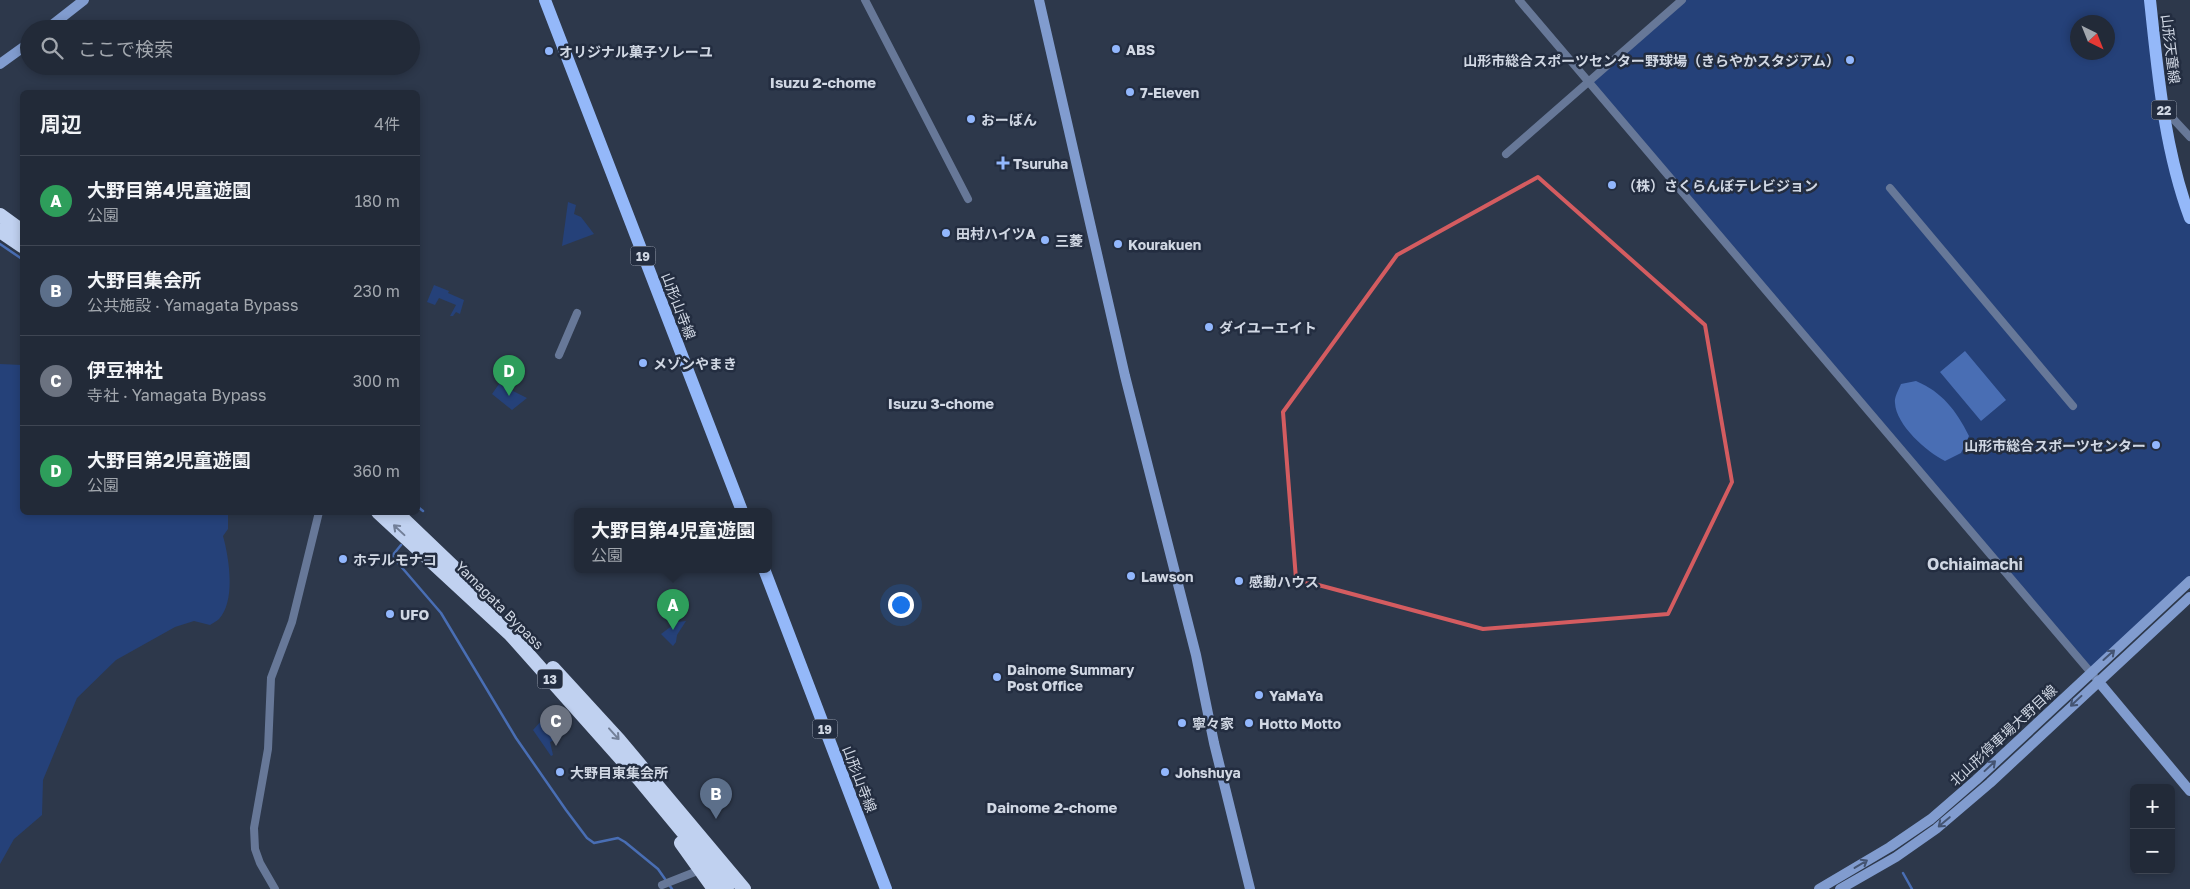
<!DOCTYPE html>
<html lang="ja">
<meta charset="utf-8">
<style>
body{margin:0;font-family:"Golos Text","Noto Sans JP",sans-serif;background:#2a3240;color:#f1f3f6}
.controls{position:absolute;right:15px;bottom:15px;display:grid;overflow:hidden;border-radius:8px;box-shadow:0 2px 8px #0003}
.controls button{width:45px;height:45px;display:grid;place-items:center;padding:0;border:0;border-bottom:1px solid #3f4653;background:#222a38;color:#f1f3f6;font:25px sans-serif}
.compass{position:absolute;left:2070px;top:15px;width:45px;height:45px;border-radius:50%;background:#222a38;box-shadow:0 2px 8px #0003;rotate:137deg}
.you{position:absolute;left:900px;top:604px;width:18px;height:18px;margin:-12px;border:4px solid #fff;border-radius:50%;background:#1a73e8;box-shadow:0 0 0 8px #1a73e833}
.badge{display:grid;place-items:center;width:32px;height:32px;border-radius:50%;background:#92b7fd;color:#fff;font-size:16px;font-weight:700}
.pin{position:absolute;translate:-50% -41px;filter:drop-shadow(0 1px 2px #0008)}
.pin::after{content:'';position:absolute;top:26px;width:18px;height:15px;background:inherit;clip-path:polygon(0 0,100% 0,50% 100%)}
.popup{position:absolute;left:574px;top:508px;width:198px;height:65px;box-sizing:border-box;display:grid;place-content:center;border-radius:8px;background:#222a38;filter:drop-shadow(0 1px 4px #0005);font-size:16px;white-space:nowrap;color:#a2a7ae}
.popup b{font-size:19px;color:#f1f3f6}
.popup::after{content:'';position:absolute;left:50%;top:100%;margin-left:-10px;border:10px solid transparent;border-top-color:#222a38}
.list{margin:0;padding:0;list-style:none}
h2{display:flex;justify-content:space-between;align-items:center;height:65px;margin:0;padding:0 20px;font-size:21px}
h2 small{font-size:16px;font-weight:400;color:#a2a7ae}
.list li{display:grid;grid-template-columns:32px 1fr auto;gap:15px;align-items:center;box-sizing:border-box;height:90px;padding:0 20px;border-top:1px solid #3f4653}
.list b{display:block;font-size:19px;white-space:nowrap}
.list p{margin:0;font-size:16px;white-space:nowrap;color:#a2a7ae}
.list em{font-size:16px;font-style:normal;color:#a2a7ae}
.icon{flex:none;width:28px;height:28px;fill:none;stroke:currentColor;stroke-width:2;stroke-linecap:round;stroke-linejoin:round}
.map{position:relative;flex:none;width:2190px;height:889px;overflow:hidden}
.search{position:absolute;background:#222a38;box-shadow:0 2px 8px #0003;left:20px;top:20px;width:400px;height:55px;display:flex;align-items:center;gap:12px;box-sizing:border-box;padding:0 18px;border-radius:28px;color:#a2a7ae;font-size:19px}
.panel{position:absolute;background:#222a38;box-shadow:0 2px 8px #0003;left:20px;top:90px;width:400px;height:425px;border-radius:8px}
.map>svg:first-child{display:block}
.green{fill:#254179;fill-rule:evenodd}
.water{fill:#496eb4}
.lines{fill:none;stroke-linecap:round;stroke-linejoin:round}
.stream{stroke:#496eb4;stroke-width:2.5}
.street{stroke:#677898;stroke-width:8}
.secondary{stroke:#819ccf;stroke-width:10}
.primary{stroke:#94b8f9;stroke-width:12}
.highway{stroke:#c0d1f0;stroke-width:14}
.oneway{stroke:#727f98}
.oneway2{stroke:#445472}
.marked{fill:none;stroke:#d45c60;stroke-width:4;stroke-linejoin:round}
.poi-dot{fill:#92b7fd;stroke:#232d40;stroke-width:2}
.labels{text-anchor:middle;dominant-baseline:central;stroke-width:5;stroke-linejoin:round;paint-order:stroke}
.shield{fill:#232d40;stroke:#9ca4b2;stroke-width:1}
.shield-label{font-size:12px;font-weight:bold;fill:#d0d7e3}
.poi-label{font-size:14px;font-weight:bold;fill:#d0d7e3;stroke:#232d40;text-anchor:start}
.street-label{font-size:14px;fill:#d0d7e3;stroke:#232d40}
.neighbourhood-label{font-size:15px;font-weight:bold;fill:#d0d7e3;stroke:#232d40}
.quarter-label{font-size:16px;font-weight:bold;fill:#d0d7e3;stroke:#232d40}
</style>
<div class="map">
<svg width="2190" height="889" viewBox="0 0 2190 889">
<rect width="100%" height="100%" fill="#2d384b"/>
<path class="green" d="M 1682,0 L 2147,0 L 2190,218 L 2190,581 L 2090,672 L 1588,82 ZM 2078,22 L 2108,22 L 2108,52 L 2078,52 Z
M 568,202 L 576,205 L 574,214 L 581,217 L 594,234 L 562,246 Z
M 434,285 L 449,291 L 448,293 L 464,300 L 460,314 L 456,312 L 453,316 L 450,316 L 456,305 L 439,298 L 435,305 L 427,302 Z
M 0,364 L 22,365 L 22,512 L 228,513 L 228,529 L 223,536 C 229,557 236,601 219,619 C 217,621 213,623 210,625 L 194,621 L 175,627 L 116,660 L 77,698 L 43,780 L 42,815 L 14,839 L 0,864 Z
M 499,384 L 527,398 L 512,410 L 492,394 Z
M 686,621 L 677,635 L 676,642 L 673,646 L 661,634 L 677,622 Z
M 551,710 L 565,732 L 559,738 L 550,742 L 553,755 L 551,756 L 533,730 Z"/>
<path class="water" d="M 1965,351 L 2006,400 L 1981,421 L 1940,372 Z
M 1916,381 C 1942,392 1956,410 1969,436 L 1961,453 L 1945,461 C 1927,452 1896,425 1895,403 C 1894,397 1899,389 1901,384 Z"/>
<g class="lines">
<path class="stream" d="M 0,244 L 22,259
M 418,507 L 423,511
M 401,545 L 392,556 L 441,613 L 516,738 L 566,810 L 587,838 L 594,843 L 618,838 L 625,842 L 658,869 L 672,889
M 1903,873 L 1912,889"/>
<path class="street" d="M 865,0 L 968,199
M 1519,0 L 2098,681
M 2164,109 L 2190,137
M 1506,154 L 1682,0
M 1890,188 L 2073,406
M 559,355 L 577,313
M 662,885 L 700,870
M 275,889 L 260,863 L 255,849 L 254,828 L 268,749 L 271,678 L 292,622 L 319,512"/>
<path class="secondary" d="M 1039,0 L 1125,376 L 1196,655 L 1214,743 L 1250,889
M 47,29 L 84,0
M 0,64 L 29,43
M 2098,681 L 2190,791
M 1819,889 L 1890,847 L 1931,819 L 1976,780 L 2190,581
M 1840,889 L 1896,857 L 1936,829 L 1990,783 L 2190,597"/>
<path class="primary" d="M 545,0 L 742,511
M 2150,0 C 2158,74 2164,148 2190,218
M 764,569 L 886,889"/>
<path class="highway" d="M 0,215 L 22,231
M 0,231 L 22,246
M 378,512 L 510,634 L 639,779 L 706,860 L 727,889
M 396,512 L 486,598
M 553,668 L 619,740 L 744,889
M 681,843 L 714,889"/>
</g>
<defs><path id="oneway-shaft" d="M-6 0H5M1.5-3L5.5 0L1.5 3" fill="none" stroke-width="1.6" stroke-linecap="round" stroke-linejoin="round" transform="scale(1.25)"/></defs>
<g class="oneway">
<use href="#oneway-shaft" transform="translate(399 530) rotate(-137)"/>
<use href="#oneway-shaft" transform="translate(614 734) rotate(48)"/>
</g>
<g class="oneway2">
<use href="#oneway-shaft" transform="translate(2109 655) rotate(-42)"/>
<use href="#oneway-shaft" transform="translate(2076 701) rotate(137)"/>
<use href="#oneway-shaft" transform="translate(1990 766) rotate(-43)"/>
<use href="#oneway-shaft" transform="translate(1944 822) rotate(140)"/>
<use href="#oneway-shaft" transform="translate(1861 864) rotate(-31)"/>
</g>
<path class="marked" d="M 1538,177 L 1705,325 L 1732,482 L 1668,614 L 1483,629 L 1296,579 L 1283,412 L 1397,255 Z"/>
<g class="poi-dot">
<circle cx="1116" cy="49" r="5"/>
<circle cx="549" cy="51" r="5"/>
<circle cx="1850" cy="60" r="5"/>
<circle cx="1130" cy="92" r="5"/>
<circle cx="971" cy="119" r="5"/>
<path d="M1000.5 155.5h5v5h5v5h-5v5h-5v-5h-5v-5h5z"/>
<circle cx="1612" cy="185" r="5"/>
<circle cx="946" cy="233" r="5"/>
<circle cx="1045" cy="240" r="5"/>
<circle cx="1118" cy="244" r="5"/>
<circle cx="1209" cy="327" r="5"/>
<circle cx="643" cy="363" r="5"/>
<circle cx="2156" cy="445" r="5"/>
<circle cx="343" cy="559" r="5"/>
<circle cx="1131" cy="576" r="5"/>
<circle cx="1239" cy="581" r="5"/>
<circle cx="390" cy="614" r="5"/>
<circle cx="997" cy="677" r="5"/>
<circle cx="1259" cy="695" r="5"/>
<circle cx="1182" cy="723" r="5"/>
<circle cx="1249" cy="723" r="5"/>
<circle cx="560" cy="772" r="5"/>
<circle cx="1165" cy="772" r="5"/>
</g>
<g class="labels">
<g class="shield">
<rect x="2151.5" y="100.5" width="25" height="19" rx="4"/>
<rect x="630.5" y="246.5" width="25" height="19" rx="4"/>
<rect x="537.5" y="669.5" width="25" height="19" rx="4"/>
<rect x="812.5" y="719.5" width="25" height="19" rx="4"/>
</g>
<g class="shield-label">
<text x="2164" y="110">22</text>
<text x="643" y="256">19</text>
<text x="550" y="679">13</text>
<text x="825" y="729">19</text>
</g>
<g class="poi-label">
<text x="1126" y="49">ABS</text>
<text x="559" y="51">オリジナル菓子ソレーユ</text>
<text x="1840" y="60" text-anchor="end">山形市総合スポーツセンター野球場（きらやかスタジアム）</text>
<text x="1140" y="92">7-Eleven</text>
<text x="981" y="119">おーばん</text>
<text x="1013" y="163">Tsuruha</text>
<text x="1622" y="185">（株）さくらんぼテレビジョン</text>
<text x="956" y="233">田村ハイツA</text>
<text x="1055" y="240">三菱</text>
<text x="1128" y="244">Kourakuen</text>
<text x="1219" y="327">ダイユーエイト</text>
<text x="653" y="363">メゾンやまき</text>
<text x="2146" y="445" text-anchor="end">山形市総合スポーツセンター</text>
<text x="353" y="559">ホテルモナコ</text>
<text x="1141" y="576">Lawson</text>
<text x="1249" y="581">感動ハウス</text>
<text x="400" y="614">UFO</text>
<text x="1007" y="669">Dainome Summary<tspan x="1007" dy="16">Post Office</tspan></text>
<text x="1269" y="695">YaMaYa</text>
<text x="1192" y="723">寧々家</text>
<text x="1259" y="723">Hotto Motto</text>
<text x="570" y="772">大野目東集会所</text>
<text x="1175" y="772">Johshuya</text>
</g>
<g class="street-label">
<text transform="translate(2171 49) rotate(83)">山形天童線</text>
<text transform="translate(679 306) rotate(69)">山形山寺線</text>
<text transform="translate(500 605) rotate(45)">Yamagata Bypass</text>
<text transform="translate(2003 735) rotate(-43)">北山形停車場大野目線</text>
<text transform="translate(860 779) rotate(69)">山形山寺線</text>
</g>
<g class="neighbourhood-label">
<text x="823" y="82">Isuzu 2-chome</text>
<text x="941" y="403">Isuzu 3-chome</text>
<text x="1052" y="807">Dainome 2-chome</text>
</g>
<g class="quarter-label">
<text x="1975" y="564">Ochiaimachi</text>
</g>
</g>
</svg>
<div class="controls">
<button>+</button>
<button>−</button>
</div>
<svg class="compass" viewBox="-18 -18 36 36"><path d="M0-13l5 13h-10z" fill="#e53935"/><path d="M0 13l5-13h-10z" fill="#a2a7ae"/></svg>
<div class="you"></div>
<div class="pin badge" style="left:673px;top:630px;background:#2e9e5b">A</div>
<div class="popup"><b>大野目第4児童遊園</b>公園</div>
<div class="pin badge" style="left:716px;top:819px;background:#5c6f8a">B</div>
<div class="pin badge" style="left:556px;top:746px;background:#6b7280">C</div>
<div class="pin badge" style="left:509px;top:396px;background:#2e9e5b">D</div>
<div class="search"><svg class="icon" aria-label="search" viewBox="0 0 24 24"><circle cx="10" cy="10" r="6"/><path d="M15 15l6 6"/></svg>ここで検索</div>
<section class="panel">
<h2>周辺<small>4件</small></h2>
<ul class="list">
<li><span class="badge" style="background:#2e9e5b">A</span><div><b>大野目第4児童遊園</b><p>公園</p></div><em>180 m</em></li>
<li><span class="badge" style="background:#5c6f8a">B</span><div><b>大野目集会所</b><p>公共施設 · Yamagata Bypass</p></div><em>230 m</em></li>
<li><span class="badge" style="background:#6b7280">C</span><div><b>伊豆神社</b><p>寺社 · Yamagata Bypass</p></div><em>300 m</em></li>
<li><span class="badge" style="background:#2e9e5b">D</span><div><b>大野目第2児童遊園</b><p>公園</p></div><em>360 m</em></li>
</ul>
</section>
</div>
